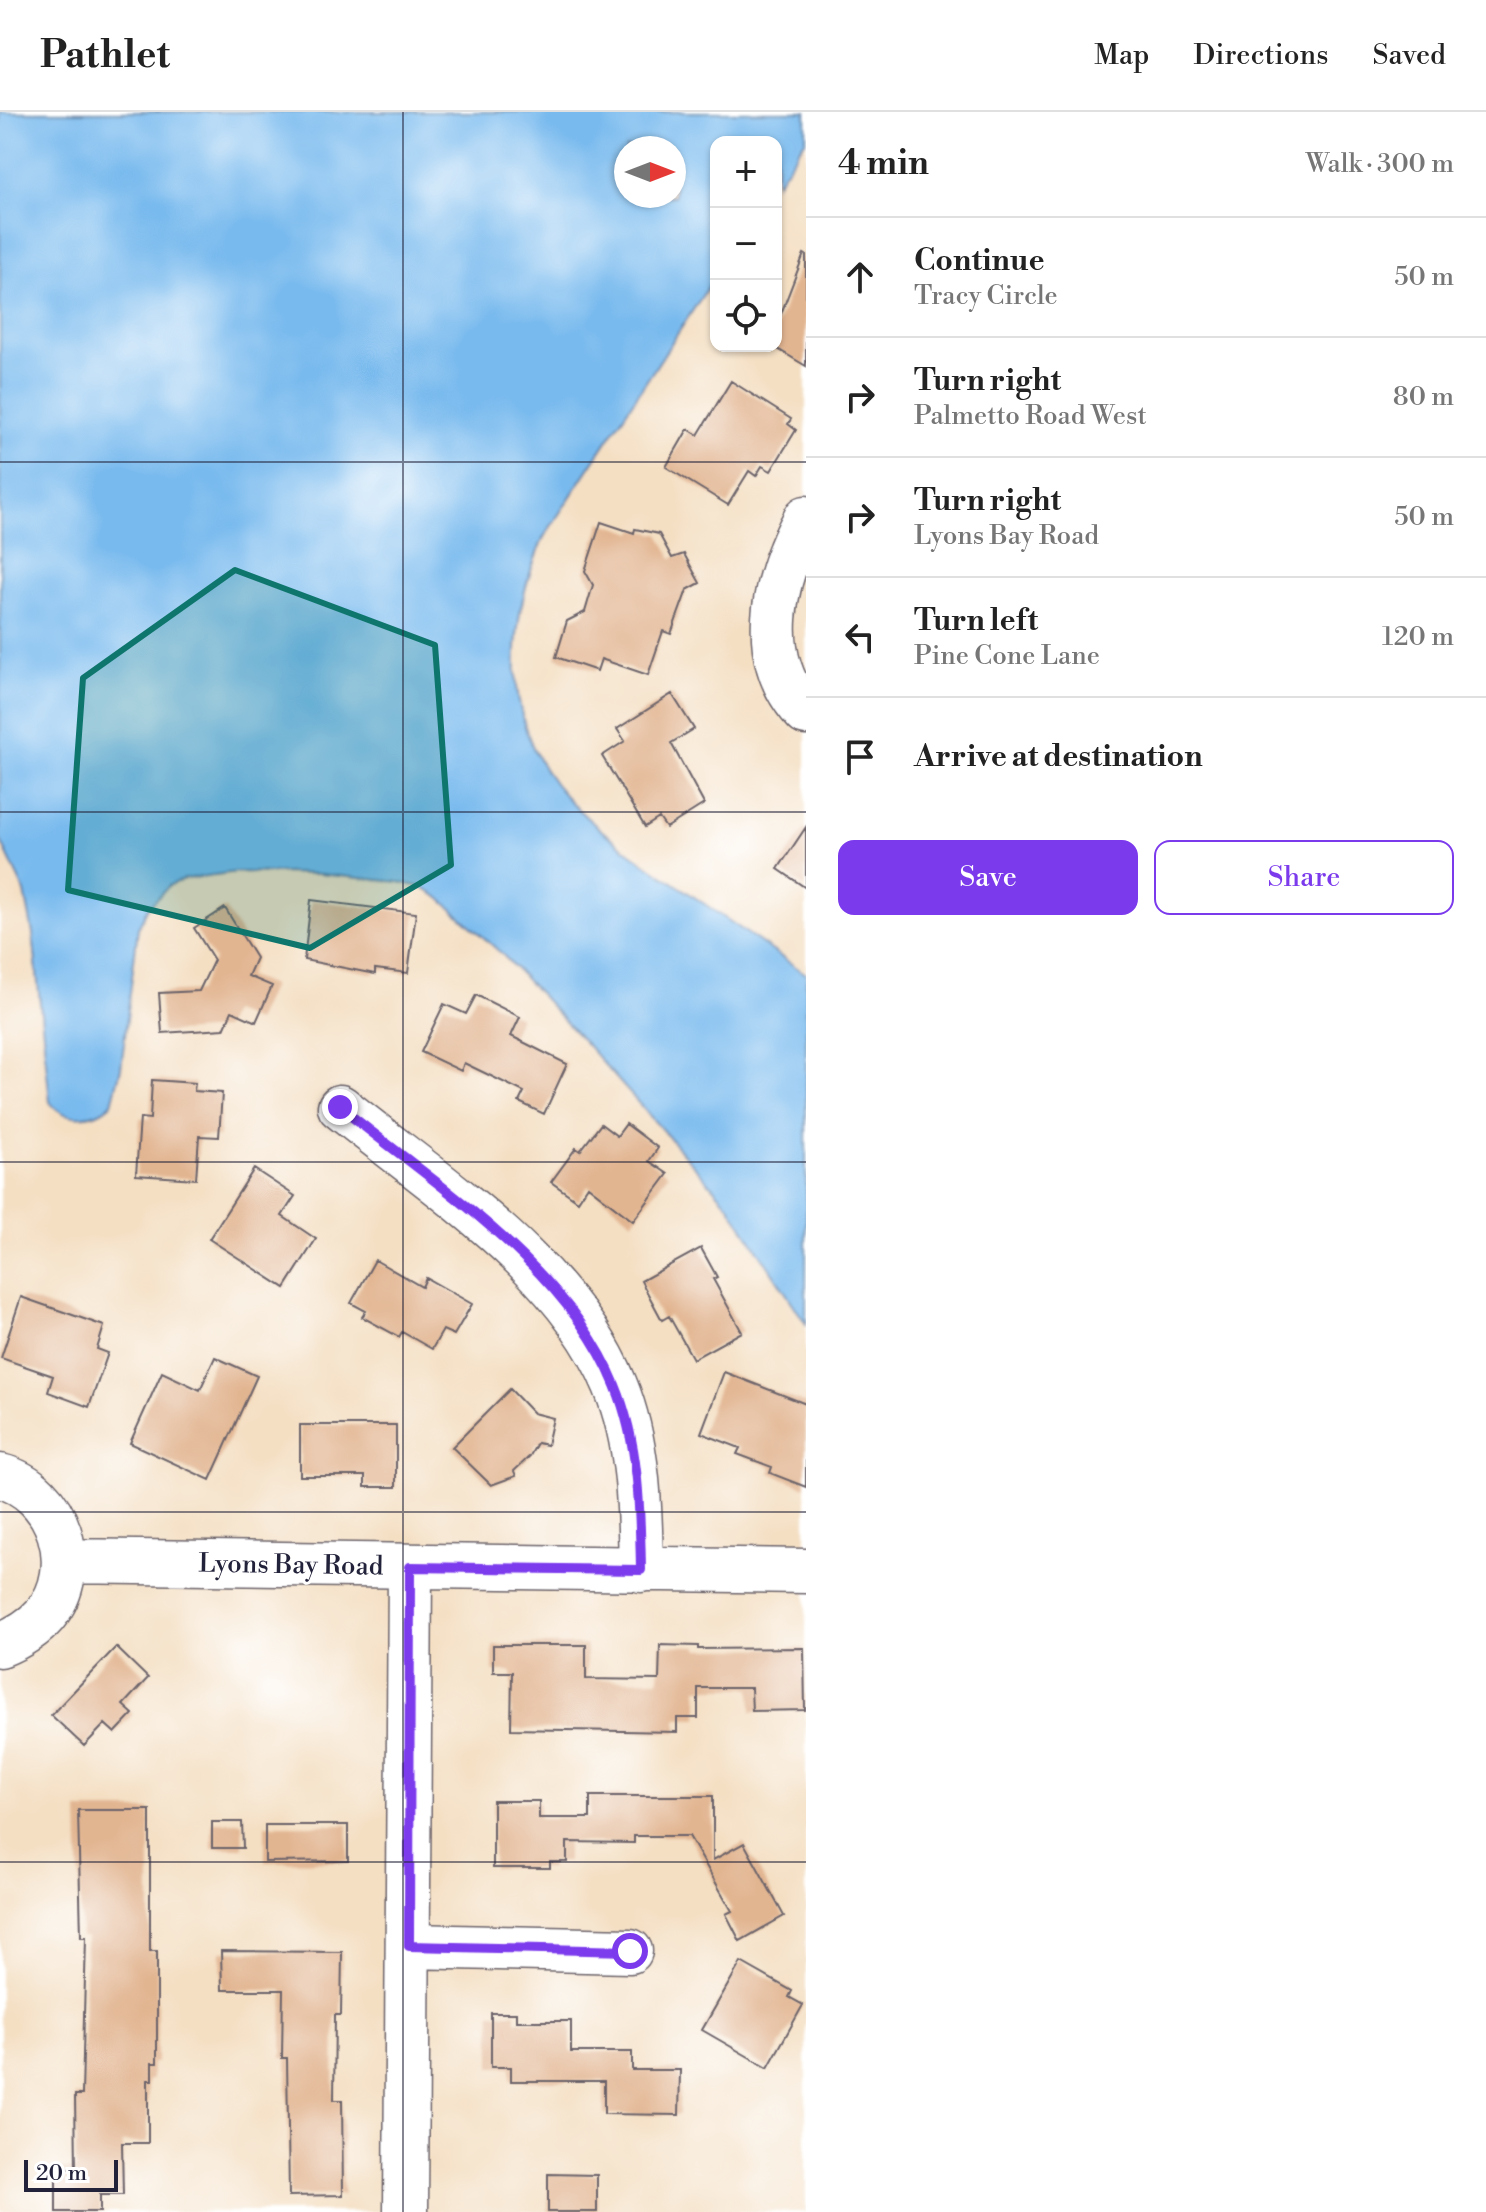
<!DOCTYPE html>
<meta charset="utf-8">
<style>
body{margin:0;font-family:"Libre Bodoni",serif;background:#f2f2f2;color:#222}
.controls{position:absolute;right:24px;top:24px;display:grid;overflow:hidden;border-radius:16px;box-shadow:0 2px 6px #0004}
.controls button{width:72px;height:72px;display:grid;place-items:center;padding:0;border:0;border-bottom:2px solid #e0e0e0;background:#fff;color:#222;font:40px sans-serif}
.compass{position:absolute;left:614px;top:24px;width:72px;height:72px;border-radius:50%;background:#fff;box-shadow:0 2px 6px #0004;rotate:90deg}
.scale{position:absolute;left:24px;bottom:20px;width:94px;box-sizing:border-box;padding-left:8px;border:4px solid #22223b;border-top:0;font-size:22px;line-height:28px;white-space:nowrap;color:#22223b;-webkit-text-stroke:6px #fff;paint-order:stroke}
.stop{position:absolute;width:24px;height:24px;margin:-18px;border:6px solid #7c3aed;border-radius:50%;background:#fff}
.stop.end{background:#7c3aed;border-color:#fff;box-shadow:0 2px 8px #0008}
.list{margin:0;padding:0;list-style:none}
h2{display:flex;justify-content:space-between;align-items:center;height:104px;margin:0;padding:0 32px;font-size:34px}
h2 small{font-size:26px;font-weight:400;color:#767676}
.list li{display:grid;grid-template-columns:52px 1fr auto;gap:24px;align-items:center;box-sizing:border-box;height:120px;padding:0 32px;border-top:2px solid #e0e0e0}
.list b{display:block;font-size:30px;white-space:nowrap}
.list p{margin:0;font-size:26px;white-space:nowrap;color:#767676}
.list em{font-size:26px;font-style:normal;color:#767676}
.actions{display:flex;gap:16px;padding:24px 32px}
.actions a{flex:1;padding:18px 0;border:2px solid #7c3aed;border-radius:16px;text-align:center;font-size:28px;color:#7c3aed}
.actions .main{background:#7c3aed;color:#fff}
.icon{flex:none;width:44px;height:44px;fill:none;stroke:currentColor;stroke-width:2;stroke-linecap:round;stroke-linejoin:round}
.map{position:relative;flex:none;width:806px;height:2100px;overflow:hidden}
header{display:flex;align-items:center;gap:48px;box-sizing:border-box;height:112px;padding:0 40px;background:#fff;border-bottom:2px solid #e0e0e0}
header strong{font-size:38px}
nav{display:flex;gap:44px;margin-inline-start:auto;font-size:28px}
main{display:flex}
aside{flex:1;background:#fff}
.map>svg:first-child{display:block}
.water{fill:#78baee;stroke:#4d6e94;stroke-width:2;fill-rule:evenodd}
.building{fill:#e2b591}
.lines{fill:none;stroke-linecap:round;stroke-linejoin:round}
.minor-casing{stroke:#6c646b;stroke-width:47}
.minor{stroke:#fff;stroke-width:44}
.route{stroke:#7c3aed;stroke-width:10}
.marked{fill:#0f766e;fill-opacity:0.2;stroke:#0f766e;stroke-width:6;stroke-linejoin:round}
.grid{fill:none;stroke:#22223b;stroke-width:2;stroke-opacity:0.55}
.labels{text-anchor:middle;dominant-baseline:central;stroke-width:6;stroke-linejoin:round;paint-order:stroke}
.street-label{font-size:26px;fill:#22223b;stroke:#fff}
</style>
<header>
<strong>Pathlet</strong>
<nav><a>Map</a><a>Directions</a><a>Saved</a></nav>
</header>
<main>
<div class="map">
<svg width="806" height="2100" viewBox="0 0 806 2100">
<rect width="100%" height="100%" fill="#fff"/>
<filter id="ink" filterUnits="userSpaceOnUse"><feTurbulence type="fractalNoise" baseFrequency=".0125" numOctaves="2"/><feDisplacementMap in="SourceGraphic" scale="16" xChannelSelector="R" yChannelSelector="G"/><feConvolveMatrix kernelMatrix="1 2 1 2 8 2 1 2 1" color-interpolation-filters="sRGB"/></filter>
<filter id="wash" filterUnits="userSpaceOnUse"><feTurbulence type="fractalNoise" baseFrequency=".006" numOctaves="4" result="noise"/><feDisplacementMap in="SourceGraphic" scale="32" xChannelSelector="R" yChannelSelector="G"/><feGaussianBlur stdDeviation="1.8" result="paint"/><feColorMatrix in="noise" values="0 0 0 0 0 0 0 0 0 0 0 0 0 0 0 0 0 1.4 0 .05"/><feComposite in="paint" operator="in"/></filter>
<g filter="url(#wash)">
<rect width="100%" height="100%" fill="#f4dfc3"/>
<path class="water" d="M 0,0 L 806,0 L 806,27 L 776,72 L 776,30 L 716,30 L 716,163 L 544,425 C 507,508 499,612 565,684 C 598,720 640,748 680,775 C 722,804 764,833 806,862 L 806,1212 L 728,1092 L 586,932 L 502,842 L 440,786 L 421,775 L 399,770 L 319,762 L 237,760 L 185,767 L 170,773 L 147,797 L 138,816 L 121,956 L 112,991 C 95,1008 65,1010 50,990 L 33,822 L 25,780 L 0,727 ZM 626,36 L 674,36 L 674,84 L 626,84 Z"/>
<g id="blocks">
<path class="building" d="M 804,142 L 806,143 L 806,254 L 776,236 L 776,215 Z
M 731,269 L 791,307 L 788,312 L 796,318 L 771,359 L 762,354 L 756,364 L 749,359 L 728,393 L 666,355 L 688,317 L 698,323 Z
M 601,410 L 634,421 L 635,417 L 659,422 L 672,446 L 684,442 L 700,471 L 687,478 L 671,522 L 663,519 L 648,563 L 601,547 L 597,559 L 556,545 L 567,509 L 585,500 L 593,473 L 585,459 Z
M 672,582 L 694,617 L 671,631 L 704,692 L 666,716 L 659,706 L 645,715 L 602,644 L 625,629 L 617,617 Z
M 806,715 L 806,776 L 778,757 Z
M 311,788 L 416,801 L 408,861 L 375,857 L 375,862 L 304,848 Z
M 225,796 L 256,846 L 248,864 L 272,874 L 256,910 L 232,899 L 224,917 L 162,921 L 159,881 L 199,879 L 214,848 L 194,816 Z
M 476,883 L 520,905 L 511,924 L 567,952 L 544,1002 L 519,990 L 524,980 L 464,951 L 461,959 L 421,940 L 444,892 L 466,902 Z
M 152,968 L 195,971 L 194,979 L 222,981 L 219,1025 L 199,1024 L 196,1067 L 136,1063 L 140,1006 L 150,1007 Z
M 601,1012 L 617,1024 L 626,1012 L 658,1036 L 649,1049 L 668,1062 L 633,1109 L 588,1074 L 578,1089 L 551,1070 L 576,1036 L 580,1039 Z
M 254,1057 L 295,1084 L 282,1104 L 316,1127 L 285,1176 L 209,1127 Z
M 701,1136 L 717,1165 L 713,1167 L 742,1220 L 693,1247 L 669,1204 L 662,1208 L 641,1169 Z
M 375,1148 L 422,1175 L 426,1166 L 472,1192 L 454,1223 L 443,1218 L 432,1237 L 402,1220 L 399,1225 L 362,1205 L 366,1199 L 351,1191 Z
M 21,1185 L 104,1214 L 97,1237 L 108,1241 L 89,1295 L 48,1280 L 53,1264 L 1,1246 Z
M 215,1245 L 257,1264 L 210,1368 L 130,1331 L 162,1260 L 200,1278 Z
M 724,1260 L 806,1292 L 806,1375 L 770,1361 L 772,1355 L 737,1342 L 740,1336 L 701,1321 Z
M 510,1277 L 533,1301 L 553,1306 L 547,1333 L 537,1331 L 530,1344 L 514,1359 L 516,1364 L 491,1373 L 452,1335 Z
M 300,1313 L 396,1313 L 396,1375 L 365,1375 L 365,1364 L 300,1364 Z
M 493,1533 L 586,1533 L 586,1567 L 659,1568 L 660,1533 L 698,1534 L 698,1537 L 804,1536 L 805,1598 L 752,1599 L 751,1576 L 698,1576 L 698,1606 L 677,1606 L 677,1620 L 511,1617 L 512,1560 L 493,1560 Z
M 116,1535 L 148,1566 L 123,1593 L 133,1602 L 115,1621 L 105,1612 L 84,1634 L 51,1603 Z
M 590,1684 L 713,1684 L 713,1748 L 744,1731 L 784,1804 L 740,1829 L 726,1802 L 732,1799 L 689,1724 L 634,1724 L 634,1731 L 567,1730 L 567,1750 L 550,1750 L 550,1756 L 493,1756 L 493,1689 L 539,1689 L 539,1706 L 590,1706 Z
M 78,1698 L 150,1698 L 150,1839 L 157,1839 L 157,1951 L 152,1951 L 152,1968 L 148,1968 L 148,2031 L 122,2031 L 123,2083 L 100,2083 L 100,2100 L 56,2100 L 56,2057 L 76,2057 L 75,1983 L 82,1983 L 86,1825 L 81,1825 Z
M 212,1710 L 242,1710 L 243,1736 L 212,1736 Z
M 265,1713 L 348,1713 L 348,1749 L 265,1750 Z
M 221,1839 L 342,1840 L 341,1903 L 335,1903 L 334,1988 L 342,1988 L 343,2083 L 289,2084 L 287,1946 L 282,1946 L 283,1878 L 222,1878 Z
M 741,1850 L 792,1879 L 789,1885 L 803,1893 L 768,1956 L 702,1918 Z
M 491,1901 L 516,1901 L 516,1909 L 571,1909 L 571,1940 L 632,1940 L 632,1958 L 680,1958 L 679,2003 L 604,2002 L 604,1969 L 511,1969 L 511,1955 L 491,1955 Z
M 548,2062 L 597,2063 L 597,2100 L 548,2100 Z"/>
</g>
</g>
<g filter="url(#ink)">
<use href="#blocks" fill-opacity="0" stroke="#6c646b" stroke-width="2"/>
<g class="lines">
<defs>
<path id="minor" d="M 806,406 C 773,466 754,546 806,601
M 340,995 C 436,1073 567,1155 615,1273 C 639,1331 640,1396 641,1458
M 0,1364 C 59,1378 84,1456 45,1503 C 33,1517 17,1526 0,1533
M 64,1449 L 806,1459
M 409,1834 L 630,1839
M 406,2100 L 410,1455"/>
</defs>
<use href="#minor" class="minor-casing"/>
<use href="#minor" class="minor"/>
</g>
</g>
<g class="lines" filter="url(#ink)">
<path class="route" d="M 340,995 C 436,1073 567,1155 615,1273 C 639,1331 640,1396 641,1458 L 410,1455 L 409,1834 L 630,1839"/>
</g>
<path class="marked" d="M 235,458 L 435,533 L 451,753 L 310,836 L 68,778 L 83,566 Z"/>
<path class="grid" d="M 403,0 L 403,2100M 0,350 L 806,350M 0,700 L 806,700M 0,1050 L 806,1050M 0,1400 L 806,1400M 0,1750 L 806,1750"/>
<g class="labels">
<g class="street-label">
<text transform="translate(291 1453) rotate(1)">Lyons Bay Road</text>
</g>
</g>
</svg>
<div class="controls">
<button>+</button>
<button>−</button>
<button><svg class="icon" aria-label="locate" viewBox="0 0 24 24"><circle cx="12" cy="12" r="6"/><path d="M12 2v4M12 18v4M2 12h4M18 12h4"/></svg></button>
</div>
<svg class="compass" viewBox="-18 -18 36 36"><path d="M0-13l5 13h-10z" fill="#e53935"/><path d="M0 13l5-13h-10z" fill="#767676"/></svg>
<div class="scale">20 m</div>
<div class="stop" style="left:630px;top:1839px"></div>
<div class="stop end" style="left:340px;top:995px"></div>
</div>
<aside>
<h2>4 min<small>Walk · 300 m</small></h2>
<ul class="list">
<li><svg class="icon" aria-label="ahead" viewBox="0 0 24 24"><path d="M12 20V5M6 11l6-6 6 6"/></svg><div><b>Continue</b><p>Tracy Circle</p></div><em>50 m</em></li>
<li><svg class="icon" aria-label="right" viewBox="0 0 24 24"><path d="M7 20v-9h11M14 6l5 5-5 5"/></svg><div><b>Turn right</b><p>Palmetto Road West</p></div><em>80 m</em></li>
<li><svg class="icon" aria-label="right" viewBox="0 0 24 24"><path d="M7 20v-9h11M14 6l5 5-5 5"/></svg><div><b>Turn right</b><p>Lyons Bay Road</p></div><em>50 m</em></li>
<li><svg class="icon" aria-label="left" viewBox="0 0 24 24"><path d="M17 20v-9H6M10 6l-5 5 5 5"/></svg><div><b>Turn left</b><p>Pine Cone Lane</p></div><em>120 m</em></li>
<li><svg class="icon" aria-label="arrive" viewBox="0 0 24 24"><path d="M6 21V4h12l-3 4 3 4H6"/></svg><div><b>Arrive at destination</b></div></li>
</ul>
<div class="actions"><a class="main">Save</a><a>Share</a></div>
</aside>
</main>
